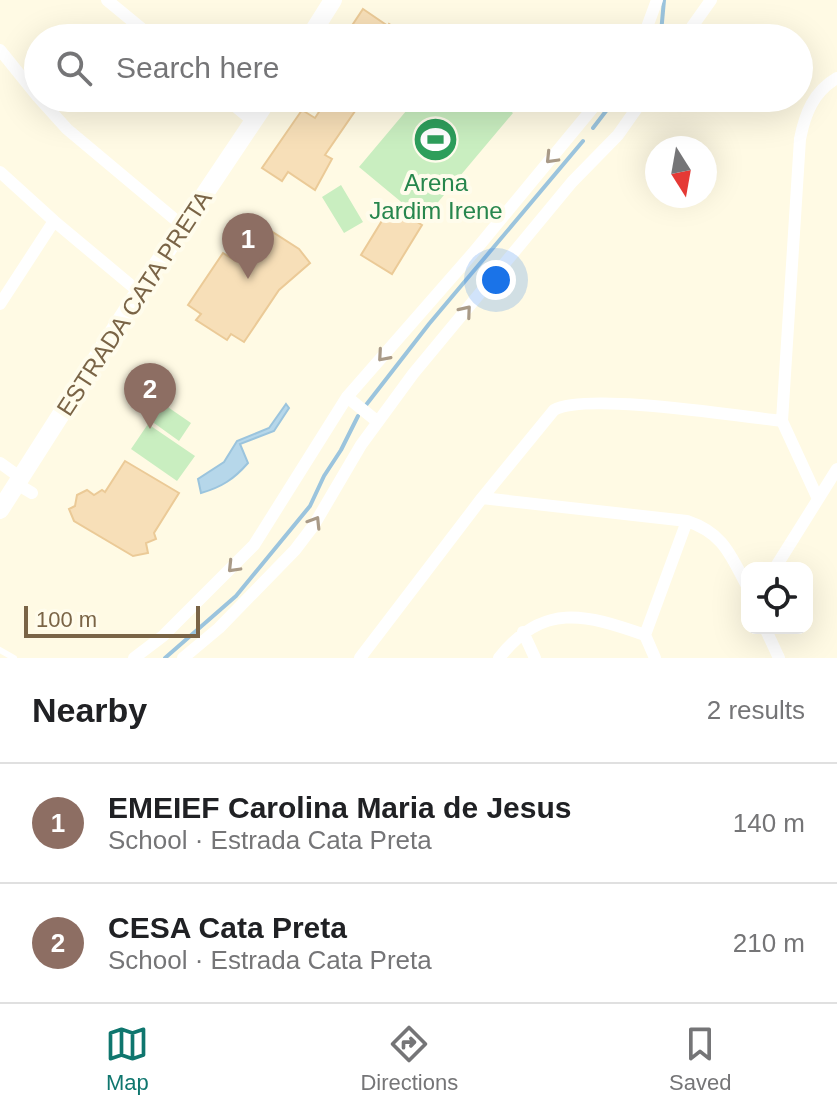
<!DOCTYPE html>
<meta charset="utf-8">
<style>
body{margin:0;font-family:Arial,sans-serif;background:#f6f6f6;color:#202124}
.controls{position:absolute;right:24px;bottom:24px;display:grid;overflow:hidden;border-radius:16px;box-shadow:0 8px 32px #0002}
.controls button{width:72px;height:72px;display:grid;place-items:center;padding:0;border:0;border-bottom:2px solid #e0e0e0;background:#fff;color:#202124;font:40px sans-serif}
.compass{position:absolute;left:645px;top:136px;width:72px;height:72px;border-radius:50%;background:#fff;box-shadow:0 8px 32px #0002;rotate:169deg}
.scale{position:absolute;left:24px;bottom:20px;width:176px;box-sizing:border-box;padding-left:8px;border:4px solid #7a6446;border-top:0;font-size:22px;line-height:28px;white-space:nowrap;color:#7a6446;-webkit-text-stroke:6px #fffcec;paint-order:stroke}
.you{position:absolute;left:496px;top:280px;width:28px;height:28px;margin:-20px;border:6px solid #fff;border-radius:50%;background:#1a73e8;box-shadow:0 0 0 12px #1a73e833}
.badge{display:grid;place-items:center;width:52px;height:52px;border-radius:50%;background:#0f766e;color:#fff;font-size:26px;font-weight:700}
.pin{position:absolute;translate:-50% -66px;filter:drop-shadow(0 2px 4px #0008)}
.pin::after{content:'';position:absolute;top:42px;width:28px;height:24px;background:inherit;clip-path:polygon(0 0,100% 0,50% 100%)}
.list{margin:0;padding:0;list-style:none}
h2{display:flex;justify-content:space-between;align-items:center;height:104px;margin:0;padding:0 32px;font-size:34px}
h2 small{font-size:26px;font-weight:400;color:#757577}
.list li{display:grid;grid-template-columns:52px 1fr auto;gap:24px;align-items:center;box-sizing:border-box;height:120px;padding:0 32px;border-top:2px solid #e0e0e0}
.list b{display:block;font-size:30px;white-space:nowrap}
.list p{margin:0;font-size:26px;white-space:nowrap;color:#757577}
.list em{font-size:26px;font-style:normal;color:#757577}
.icon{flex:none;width:44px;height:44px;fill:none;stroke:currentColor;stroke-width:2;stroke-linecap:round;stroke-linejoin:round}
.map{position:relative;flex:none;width:837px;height:658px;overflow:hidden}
.search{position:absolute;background:#fff;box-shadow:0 8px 32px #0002;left:24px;right:24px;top:24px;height:88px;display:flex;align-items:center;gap:20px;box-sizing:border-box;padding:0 28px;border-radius:44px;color:#757577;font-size:30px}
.sheet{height:344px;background:#fff}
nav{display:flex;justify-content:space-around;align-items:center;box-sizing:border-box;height:112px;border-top:2px solid #e0e0e0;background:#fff;font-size:22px;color:#757577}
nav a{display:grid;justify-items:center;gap:4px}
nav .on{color:#0f766e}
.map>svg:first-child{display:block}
.green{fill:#c9eec0}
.water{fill:#b6d7ea;stroke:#9bc4dd;stroke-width:2}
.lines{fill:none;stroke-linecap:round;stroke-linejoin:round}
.stream{stroke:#9bc4dd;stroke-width:4}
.building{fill:#f7dfb8;stroke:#ebca97;stroke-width:2}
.lane{stroke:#fff;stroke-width:6}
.street{stroke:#fff;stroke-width:12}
.secondary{stroke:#fff;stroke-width:18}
.oneway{stroke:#a99a87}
.labels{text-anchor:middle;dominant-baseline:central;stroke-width:8;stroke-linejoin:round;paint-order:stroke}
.leisure-label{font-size:24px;fill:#27864d;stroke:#fffcec}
.street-label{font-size:24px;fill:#7a6446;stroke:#fffcec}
</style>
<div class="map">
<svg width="837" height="658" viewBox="0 0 837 658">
<rect width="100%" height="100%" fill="#fffae4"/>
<path class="green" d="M 417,98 L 495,98 L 513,113 L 423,220 L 359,167 Z
M 341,185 L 363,222 L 344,233 L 322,197 Z
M 159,401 L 191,423 L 179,441 L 147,418 Z
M 148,424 L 195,456 L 177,481 L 131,449 Z"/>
<path class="water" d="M 286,404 L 289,408 L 274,431 L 240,444 L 248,463 C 234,479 222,487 201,493 L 198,479 L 224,462 L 237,441 L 269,428 Z"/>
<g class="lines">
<path class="stream" d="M 657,38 L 661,33 L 664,0
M 593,128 L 616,98
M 366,405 L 429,324 L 583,141
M 165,658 L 236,596 L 310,506 L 324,476 L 341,450 L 358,416"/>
</g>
<path class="building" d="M 363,9 L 388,26 L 389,24 L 411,38 L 354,38 L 347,33 Z
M 328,98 L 364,98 L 325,155 L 332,159 L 315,190 L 288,172 L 282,181 L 262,168 L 302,110 L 315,118 Z
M 391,206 L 422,225 L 392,274 L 361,255 Z
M 245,221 L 257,229 L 260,224 L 299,249 L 310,263 L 279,290 L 244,342 L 231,334 L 227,340 L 196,320 L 201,314 L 188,305 L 223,253 L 236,261 L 245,246 L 234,238 Z
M 125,461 L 179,493 L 154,533 L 156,539 L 146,543 L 148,553 L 133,556 L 74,521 L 69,509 L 75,506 L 77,495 L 87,490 L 94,495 L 102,490 L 105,492 Z"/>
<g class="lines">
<path class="lane" d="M 0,650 L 14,658"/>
<path class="street" d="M 107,0 L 153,38
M 643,38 L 657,0
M 684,38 L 711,0
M 0,50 L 38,97
M 39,98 L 67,129 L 184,227
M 225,98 L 254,122
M 0,172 L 54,221 L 139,292
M 0,304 L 54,221
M 347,397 L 378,422
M 0,463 L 21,478
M 17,484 L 32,493
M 482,498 L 687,521 C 723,533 730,554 747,586
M 818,499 L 782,421 L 800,139 C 805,114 813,92 837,78
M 775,568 L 837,469
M 765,628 L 779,658
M 523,632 L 535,658
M 645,635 L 687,521
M 134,658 L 163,636 L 254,545 L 347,397 L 473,253 L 601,98
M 183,658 L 219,628 L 295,550 L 314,525 L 361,445 L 413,374 L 572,182 L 618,135 L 644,98
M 360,658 L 482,498 L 554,410 C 587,392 737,416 782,421
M 499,658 C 543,602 585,614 645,635 L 655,658"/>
<path class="secondary" d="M 309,38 L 333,0
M 0,510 L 139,292 L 269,98"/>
</g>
<defs><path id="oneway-chevron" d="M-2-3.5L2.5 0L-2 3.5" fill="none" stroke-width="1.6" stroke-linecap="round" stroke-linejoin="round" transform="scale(2)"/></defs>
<g class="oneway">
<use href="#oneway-chevron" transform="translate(551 158) rotate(134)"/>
<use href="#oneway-chevron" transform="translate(466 311) rotate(-50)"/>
<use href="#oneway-chevron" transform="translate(383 356) rotate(131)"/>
<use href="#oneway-chevron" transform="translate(315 522) rotate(-58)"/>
<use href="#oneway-chevron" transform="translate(233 567) rotate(134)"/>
</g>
<defs>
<symbol id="stadium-disc" viewBox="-11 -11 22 22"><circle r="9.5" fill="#2e9e5b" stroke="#fffcec"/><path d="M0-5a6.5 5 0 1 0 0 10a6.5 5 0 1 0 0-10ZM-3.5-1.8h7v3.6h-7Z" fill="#fff"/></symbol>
</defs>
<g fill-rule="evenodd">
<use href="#stadium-disc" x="410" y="114" width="51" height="51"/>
</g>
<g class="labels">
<g class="leisure-label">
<text x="436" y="182">Arena<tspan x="436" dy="28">Jardim Irene</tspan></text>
</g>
<g class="street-label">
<text transform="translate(134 303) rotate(-57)">ESTRADA CATA PRETA</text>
</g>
</g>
</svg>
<div class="controls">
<button><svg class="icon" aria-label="locate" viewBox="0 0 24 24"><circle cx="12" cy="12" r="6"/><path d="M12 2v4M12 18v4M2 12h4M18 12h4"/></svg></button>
</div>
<svg class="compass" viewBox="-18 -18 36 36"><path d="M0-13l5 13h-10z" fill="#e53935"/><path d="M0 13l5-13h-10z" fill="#757577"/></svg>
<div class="scale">100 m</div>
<div class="you"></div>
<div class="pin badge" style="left:248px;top:279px;background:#8d6e63">1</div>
<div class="pin badge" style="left:150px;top:429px;background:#8d6e63">2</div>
<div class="search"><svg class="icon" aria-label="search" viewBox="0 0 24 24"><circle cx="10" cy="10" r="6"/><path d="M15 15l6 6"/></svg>Search here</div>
</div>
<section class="sheet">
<h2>Nearby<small>2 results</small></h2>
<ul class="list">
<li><span class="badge" style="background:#8d6e63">1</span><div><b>EMEIEF Carolina Maria de Jesus</b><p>School · Estrada Cata Preta</p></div><em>140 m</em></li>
<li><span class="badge" style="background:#8d6e63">2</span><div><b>CESA Cata Preta</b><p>School · Estrada Cata Preta</p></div><em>210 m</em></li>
</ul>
</section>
<nav>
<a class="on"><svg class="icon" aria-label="map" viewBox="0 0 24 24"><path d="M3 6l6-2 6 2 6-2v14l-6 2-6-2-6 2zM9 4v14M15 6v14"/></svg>Map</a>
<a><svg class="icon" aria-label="directions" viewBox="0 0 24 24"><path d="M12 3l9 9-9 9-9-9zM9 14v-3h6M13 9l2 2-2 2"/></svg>Directions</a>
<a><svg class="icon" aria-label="saved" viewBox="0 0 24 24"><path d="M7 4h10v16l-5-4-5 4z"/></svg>Saved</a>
</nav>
